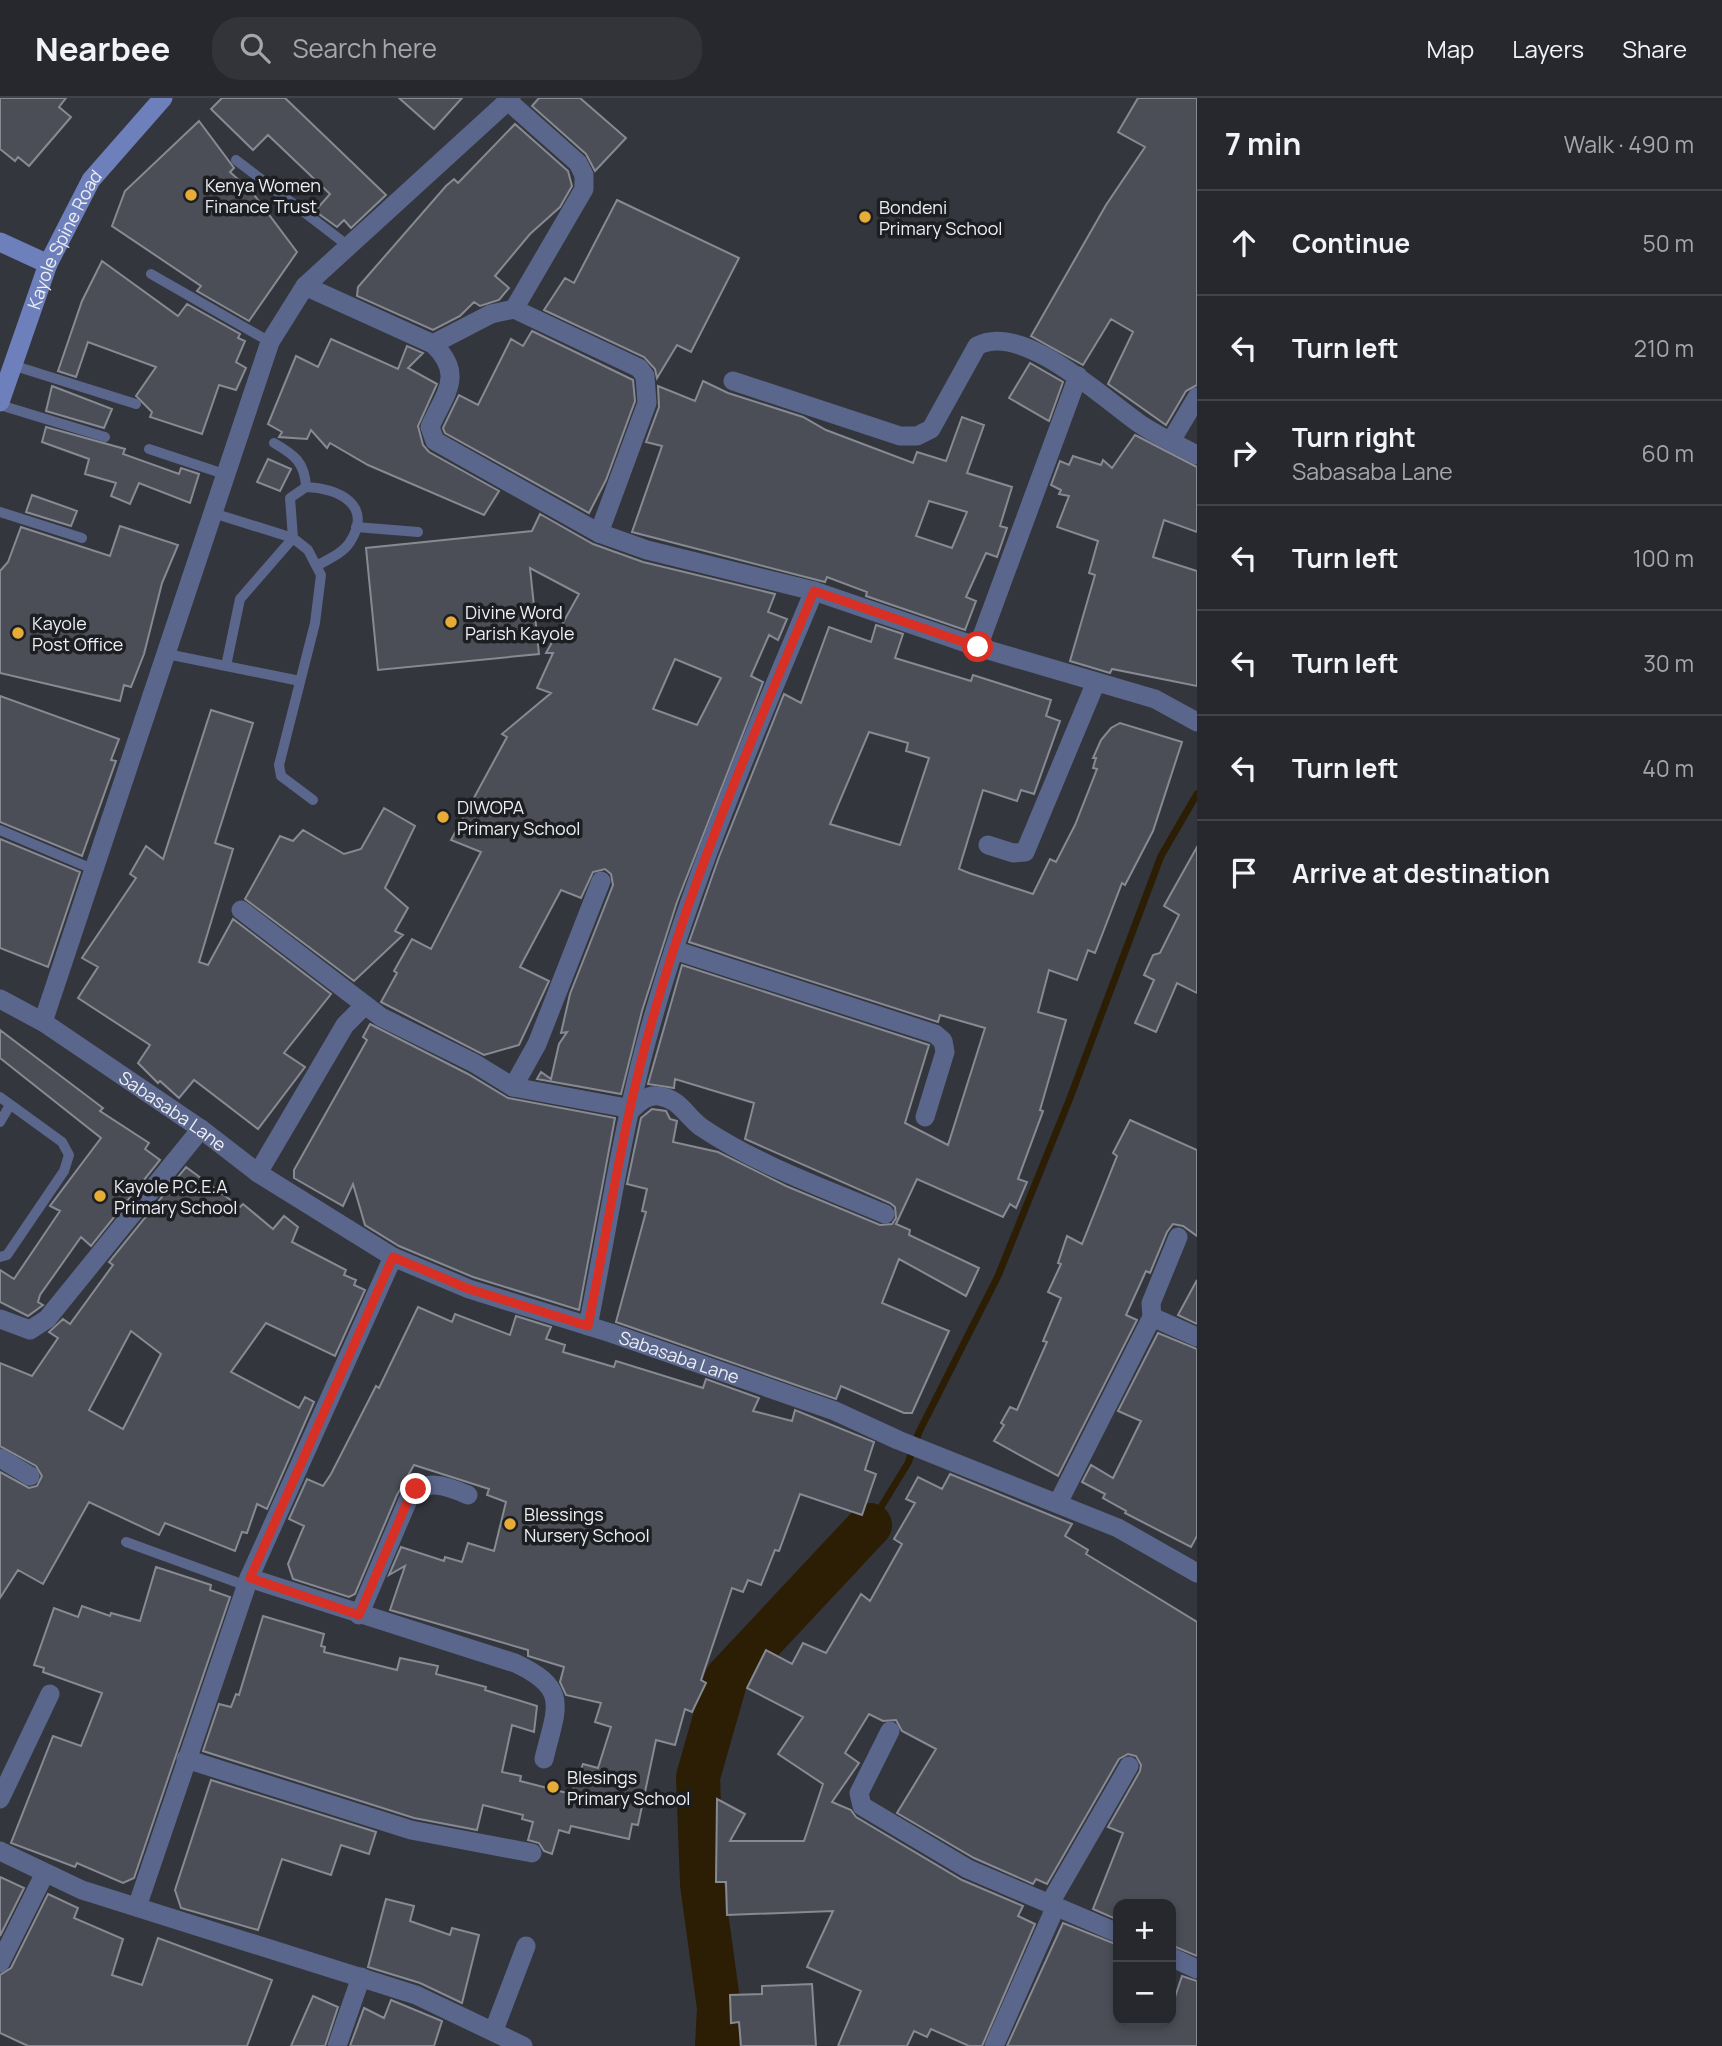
<!DOCTYPE html>
<meta charset="utf-8">
<style>
body{margin:0;font-family:Manrope,sans-serif;background:#33343a;color:#f1f3f6}
.controls{position:absolute;right:21px;bottom:21px;display:grid;overflow:hidden;border-radius:14px;box-shadow:0 4px 10px #0003}
.controls button{width:63px;height:63px;display:grid;place-items:center;padding:0;border:0;border-bottom:2px solid #43444a;background:#27282e;color:#f1f3f6;font:35px sans-serif}
.stop{position:absolute;width:21px;height:21px;margin:-16px;border:5px solid #d93025;border-radius:50%;background:#fff}
.stop.end{background:#d93025;border-color:#fff;box-shadow:0 2px 7px #0008}
.list{margin:0;padding:0;list-style:none}
h2{display:flex;justify-content:space-between;align-items:center;height:91px;margin:0;padding:0 28px;font-size:30px}
h2 small{font-size:23px;font-weight:400;color:#a4a6aa}
.list li{display:grid;grid-template-columns:46px 1fr auto;gap:21px;align-items:center;box-sizing:border-box;height:105px;padding:0 28px;border-top:2px solid #43444a}
.list b{display:block;font-size:26px;white-space:nowrap}
.list p{margin:0;font-size:23px;white-space:nowrap;color:#a4a6aa}
.list em{font-size:23px;font-style:normal;color:#a4a6aa}
.icon{flex:none;width:38px;height:38px;fill:none;stroke:currentColor;stroke-width:2;stroke-linecap:round;stroke-linejoin:round}
.map{position:relative;flex:none;width:1197px;height:1948px;overflow:hidden}
header{display:flex;align-items:center;gap:42px;box-sizing:border-box;height:98px;padding:0 35px;background:#27282e;border-bottom:2px solid #43444a}
header strong{font-size:33px}
nav{display:flex;gap:38px;margin-inline-start:auto;font-size:24px}
.search{width:490px;height:63px;background:#33343a;display:flex;align-items:center;gap:18px;box-sizing:border-box;padding:0 24px;border-radius:28px;color:#a4a6aa;font-size:26px}
main{display:flex}
aside{flex:1;background:#27282e}
.map>svg:first-child{display:block}
.lines{fill:none;stroke-linecap:round;stroke-linejoin:round}
.stream{stroke:#2c1e04;stroke-width:7}
.river{stroke:#2c1e04;stroke-width:44}
.building{fill:#4b4e56;stroke:#878a92;stroke-width:2;fill-rule:evenodd}
.service{stroke:#5a668b;stroke-width:10}
.minor{stroke:#5a668b;stroke-width:19}
.secondary{stroke:#6e80bb;stroke-width:19}
.route{stroke:#d93025;stroke-width:9}
.poi-dot{fill:#e7ac37;stroke:#1d1e21;stroke-width:2.5}
.labels{text-anchor:middle;dominant-baseline:central;stroke-width:7;stroke-linejoin:round;paint-order:stroke}
.poi-label{font-size:18px;fill:#eceef3;stroke:#1d1e21;text-anchor:start}
.street-label{font-size:18px;fill:#eceef3;stroke:#1d1e21}
</style>
<header>
<strong>Nearbee</strong>
<div class="search"><svg class="icon" aria-label="search" viewBox="0 0 24 24"><circle cx="10" cy="10" r="6"/><path d="M15 15l6 6"/></svg>Search here</div>
<nav><a>Map</a><a>Layers</a><a>Share</a></nav>
</header>
<main>
<div class="map">
<svg width="1197" height="1948" viewBox="0 0 1197 1948">
<rect width="100%" height="100%" fill="#34363d"/>
<g class="lines">
<path class="stream" d="M 870,1427 L 908,1365 L 919,1334 L 998,1178 L 1070,1000 L 1161,758 L 1197,696"/>
<path class="river" d="M 717,1948 L 719,1910 L 702,1786 L 698,1679 L 726,1581 L 870,1427"/>
</g>
<path class="building" d="M 0,0 L 66,0 L 59,9 L 71,19 L 29,68 L 18,59 L 15,63 L 0,51 Z
M 222,0 L 285,0 L 386,97 L 351,130 L 344,122 L 337,129 L 315,113 L 330,96 L 268,37 L 253,52 L 211,11 Z
M 399,0 L 462,0 L 434,31 Z
M 539,0 L 580,0 L 626,40 L 595,73 L 586,56 L 532,8 Z
M 1138,0 L 1197,0 L 1197,287 L 1186,293 L 1166,327 L 1108,286 L 1133,234 L 1111,221 L 1083,267 L 1031,238 L 1106,107 L 1145,49 L 1118,34 Z
M 199,23 L 234,70 L 230,74 L 252,94 L 297,154 L 249,223 L 197,193 L 201,188 L 112,128 L 125,93 Z
M 515,26 L 568,73 L 572,88 L 560,109 L 530,136 L 495,178 L 509,190 L 499,202 L 480,208 L 474,204 L 460,218 L 433,232 L 357,198 L 358,189 L 446,88 L 454,81 L 458,85 Z
M 617,102 L 739,160 L 691,254 L 677,247 L 657,280 L 655,271 L 644,259 L 544,212 L 565,180 L 574,185 Z
M 102,163 L 178,218 L 187,206 L 240,236 L 238,240 L 245,243 L 236,264 L 246,270 L 236,292 L 219,287 L 202,336 L 150,319 L 152,314 L 136,298 L 156,269 L 88,244 L 76,279 L 58,273 L 82,203 Z
M 532,233 L 633,282 L 635,303 L 606,382 L 589,415 L 445,335 L 443,330 L 459,297 L 478,307 L 511,241 L 523,248 Z
M 331,241 L 398,271 L 407,248 L 423,255 L 408,270 L 437,286 L 418,328 L 423,347 L 429,354 L 499,393 L 484,417 L 368,367 L 330,345 L 327,350 L 311,332 L 307,341 L 279,339 L 282,334 L 268,326 L 296,258 L 318,269 Z
M 1030,265 L 1063,284 L 1049,323 L 1009,300 Z
M 703,283 L 728,295 L 803,319 L 826,332 L 913,365 L 917,354 L 946,363 L 962,319 L 984,327 L 967,375 L 1012,389 L 1000,428 L 1007,430 L 997,459 L 986,455 L 966,499 L 976,503 L 965,532 L 866,498 L 867,494 L 827,479 L 825,484 L 632,434 L 662,348 L 646,344 L 659,309 L 658,288 L 695,303 ZM 929,403 L 967,414 L 952,450 L 916,438 Z
M 52,288 L 112,311 L 104,330 L 46,313 Z
M 46,329 L 125,351 L 123,356 L 179,376 L 181,370 L 199,376 L 190,405 L 139,385 L 130,406 L 111,398 L 116,385 L 85,376 L 89,361 L 42,344 Z
M 1135,337 L 1197,369 L 1197,434 L 1164,422 L 1153,459 L 1197,473 L 1197,588 L 1112,571 L 1110,575 L 1070,563 L 1095,477 L 1089,475 L 1098,443 L 1057,429 L 1069,398 L 1059,396 L 1061,392 L 1051,387 L 1060,363 L 1069,367 L 1073,358 L 1101,367 L 1103,362 L 1112,370 Z
M 268,361 L 291,371 L 280,393 L 257,384 Z
M 32,397 L 77,413 L 71,428 L 26,414 Z
M 540,416 L 593,446 L 643,464 L 775,496 L 768,514 L 787,521 L 778,542 L 769,537 L 751,578 L 763,584 L 677,804 L 642,913 L 621,996 L 537,981 L 541,974 L 551,981 L 559,946 L 567,934 L 561,935 L 570,896 L 613,787 L 611,776 L 605,771 L 593,774 L 581,800 L 561,792 L 520,869 L 549,883 L 519,947 L 484,957 L 381,904 L 397,875 L 394,873 L 412,841 L 431,851 L 481,754 L 451,742 L 507,639 L 502,636 L 551,595 L 537,590 L 553,555 L 546,555 L 579,496 L 530,470 L 539,556 L 378,572 L 366,450 L 532,433 ZM 675,561 L 721,580 L 697,627 L 653,611 Z
M 120,428 L 178,447 L 162,485 L 144,556 L 131,589 L 124,587 L 120,603 L 0,575 L 0,473 L 8,464 L 21,429 L 110,458 Z
M 876,527 L 903,536 L 895,560 L 971,583 L 973,577 L 1051,602 L 1046,618 L 1060,623 L 1034,696 L 1021,692 L 1017,703 L 983,692 L 959,771 L 969,775 L 1033,796 L 1050,761 L 1056,764 L 1075,727 L 1097,671 L 1093,670 L 1096,660 L 1093,660 L 1101,642 L 1111,630 L 1120,625 L 1182,644 L 1153,733 L 1125,787 L 1122,785 L 1095,855 L 1088,852 L 1077,882 L 1049,872 L 1038,914 L 1066,922 L 1040,1012 L 1043,1013 L 1018,1081 L 1027,1084 L 1016,1110 L 1010,1106 L 1003,1119 L 917,1081 L 896,1126 L 910,1132 L 909,1137 L 979,1170 L 966,1198 L 899,1161 L 882,1205 L 949,1233 L 912,1315 L 904,1315 L 841,1288 L 836,1301 L 616,1224 L 646,1114 L 642,1113 L 647,1091 L 627,1086 L 641,1020 L 652,1011 L 666,1013 L 670,1021 L 677,1023 L 673,1044 L 718,1054 L 786,1088 L 880,1127 L 892,1126 L 896,1120 L 895,1109 L 890,1105 L 745,1041 L 754,1005 L 675,981 L 674,990 L 648,986 L 682,867 L 929,947 L 905,1025 L 948,1047 L 985,930 L 940,917 L 938,924 L 689,844 L 719,759 L 784,596 L 801,605 L 829,529 L 871,544 ZM 869,634 L 908,645 L 906,653 L 929,660 L 900,747 L 830,726 Z
M 0,598 L 119,641 L 111,662 L 116,663 L 82,758 L 0,724 Z
M 211,612 L 253,625 L 215,745 L 233,751 L 199,864 L 208,867 L 233,821 L 331,896 L 284,955 L 305,969 L 258,1031 L 194,982 L 179,1000 L 160,983 L 158,985 L 138,965 L 150,947 L 78,900 L 98,869 L 82,860 L 136,780 L 130,776 L 146,748 L 163,761 Z
M 384,710 L 415,728 L 385,790 L 408,810 L 395,833 L 403,837 L 354,883 L 245,801 L 280,738 L 293,743 L 303,732 L 344,756 L 361,751 Z
M 0,741 L 80,774 L 48,869 L 0,850 Z
M 1197,749 L 1197,895 L 1177,885 L 1156,934 L 1135,925 L 1154,882 L 1144,877 L 1153,857 L 1160,855 L 1179,817 L 1164,808 Z
M 370,926 L 468,976 L 508,1000 L 615,1020 L 579,1212 L 473,1179 L 399,1148 L 365,1127 L 353,1086 L 343,1108 L 294,1080 L 294,1072 L 367,942 L 363,939 Z
M 0,932 L 103,1010 L 100,1013 L 149,1045 L 145,1051 L 160,1062 L 91,1148 L 81,1139 L 40,1197 L 38,1204 L 43,1207 L 28,1218 L 0,1204 L 0,1172 L 14,1181 L 60,1113 L 50,1108 L 101,1040 L 0,960 Z
M 1130,1022 L 1197,1052 L 1197,1138 L 1183,1128 L 1173,1126 L 1167,1134 L 1150,1175 L 1146,1173 L 1126,1217 L 1137,1222 L 1058,1378 L 994,1343 L 1004,1327 L 1001,1325 L 1010,1309 L 1017,1312 L 1047,1244 L 1043,1243 L 1061,1200 L 1048,1194 L 1061,1166 L 1058,1165 L 1067,1138 L 1082,1146 L 1117,1058 L 1113,1055 Z
M 186,1069 L 240,1109 L 243,1106 L 273,1131 L 284,1118 L 298,1129 L 292,1144 L 346,1172 L 344,1177 L 356,1182 L 354,1187 L 365,1192 L 335,1258 L 266,1225 L 231,1274 L 299,1310 L 305,1299 L 314,1304 L 267,1411 L 257,1406 L 247,1435 L 242,1434 L 235,1453 L 165,1425 L 159,1437 L 89,1404 L 43,1486 L 18,1472 L 0,1500 L 0,1374 L 29,1390 L 37,1388 L 42,1378 L 36,1368 L 0,1348 L 0,1265 L 32,1278 L 58,1240 L 49,1234 L 63,1221 L 70,1226 L 113,1167 L 109,1164 ZM 131,1233 L 161,1256 L 123,1331 L 89,1312 Z
M 1197,1182 L 1197,1226 L 1178,1217 Z
M 418,1209 L 452,1224 L 455,1216 L 510,1237 L 516,1218 L 551,1229 L 546,1241 L 565,1247 L 563,1254 L 614,1269 L 616,1263 L 703,1290 L 706,1281 L 759,1300 L 753,1313 L 792,1323 L 795,1312 L 874,1344 L 865,1372 L 876,1376 L 862,1417 L 800,1396 L 779,1453 L 775,1452 L 761,1487 L 748,1482 L 743,1494 L 732,1490 L 701,1582 L 706,1585 L 692,1614 L 685,1611 L 675,1647 L 656,1642 L 638,1727 L 632,1726 L 629,1741 L 571,1728 L 569,1735 L 559,1732 L 552,1756 L 544,1753 L 539,1745 L 528,1742 L 533,1724 L 522,1721 L 523,1717 L 483,1707 L 477,1732 L 414,1720 L 203,1653 L 219,1606 L 231,1609 L 236,1596 L 239,1597 L 263,1518 L 324,1536 L 321,1548 L 325,1549 L 324,1554 L 397,1572 L 400,1560 L 438,1568 L 436,1576 L 486,1589 L 485,1592 L 537,1608 L 534,1634 L 512,1627 L 502,1674 L 521,1678 L 520,1683 L 571,1696 L 583,1666 L 598,1670 L 611,1629 L 595,1624 L 601,1605 L 566,1597 L 560,1584 L 564,1569 L 528,1558 L 528,1552 L 390,1512 L 405,1468 L 389,1477 L 401,1449 L 444,1463 L 445,1459 L 462,1464 L 468,1445 L 494,1453 L 506,1404 L 487,1397 L 489,1391 L 414,1367 L 397,1397 L 355,1496 L 349,1499 L 293,1481 L 288,1466 L 304,1428 L 289,1421 L 307,1381 L 323,1388 L 331,1376 L 376,1288 L 379,1290 Z
M 1158,1235 L 1197,1251 L 1197,1438 L 1191,1449 L 1125,1415 L 1126,1413 L 1103,1400 L 1105,1396 L 1082,1384 L 1091,1367 L 1113,1380 L 1141,1323 L 1118,1313 Z
M 950,1376 L 1072,1426 L 1065,1438 L 1088,1452 L 1086,1456 L 1197,1524 L 1197,1858 L 1171,1847 L 1171,1806 L 1118,1806 L 1118,1822 L 1093,1811 L 1123,1735 L 1108,1729 L 1140,1673 L 1141,1667 L 1136,1658 L 1128,1656 L 1119,1661 L 1047,1786 L 1036,1781 L 1033,1786 L 974,1760 L 897,1715 L 936,1651 L 902,1633 L 896,1622 L 883,1623 L 869,1616 L 845,1655 L 859,1665 L 832,1704 L 851,1712 L 856,1719 L 962,1782 L 1023,1808 L 1018,1818 L 1035,1826 L 982,1948 L 969,1948 L 931,1931 L 927,1939 L 914,1933 L 907,1948 L 838,1948 L 861,1893 L 807,1869 L 833,1813 L 727,1817 L 726,1784 L 716,1784 L 717,1701 L 745,1716 L 730,1743 L 804,1743 L 823,1686 L 778,1656 L 803,1619 L 747,1590 L 766,1552 L 792,1566 L 803,1545 L 826,1555 L 861,1496 L 870,1503 L 902,1446 L 894,1441 L 915,1405 L 906,1401 L 918,1379 L 942,1391 Z
M 156,1469 L 211,1487 L 210,1492 L 230,1499 L 134,1780 L 123,1785 L 77,1765 L 75,1769 L 11,1745 L 53,1638 L 81,1648 L 102,1595 L 43,1574 L 44,1570 L 34,1567 L 54,1510 L 78,1519 L 82,1508 L 110,1518 L 111,1515 L 140,1523 Z
M 211,1682 L 376,1734 L 369,1756 L 341,1747 L 331,1777 L 282,1761 L 258,1832 L 181,1810 L 175,1792 Z
M 0,1779 L 24,1790 L 0,1838 Z
M 48,1796 L 78,1810 L 74,1820 L 123,1841 L 112,1877 L 142,1887 L 158,1840 L 272,1882 L 247,1948 L 28,1948 L 0,1935 L 0,1877 L 11,1870 Z
M 386,1801 L 414,1808 L 410,1823 L 450,1837 L 452,1830 L 479,1837 L 462,1905 L 420,1885 L 368,1869 Z
M 1063,1825 L 1118,1847 L 1118,1922 L 1171,1922 L 1171,1911 L 1182,1878 L 1197,1883 L 1197,1948 L 1007,1948 Z
M 812,1886 L 816,1948 L 741,1948 L 739,1924 L 731,1925 L 730,1897 L 762,1896 L 762,1888 Z
M 313,1898 L 338,1909 L 325,1948 L 291,1948 Z
M 391,1902 L 442,1923 L 434,1948 L 350,1948 L 364,1910 L 384,1920 Z"/>
<g class="lines">
<path class="service" d="M 236,62 L 347,147
M 151,176 L 270,244
M 12,267 L 136,306
M 0,307 L 105,339
M 274,345 C 295,357 305,365 306,389
M 149,351 L 224,376
M 0,414 L 82,440
M 213,415 L 293,440 L 308,452 L 321,477 L 315,525 L 279,667 L 281,678 L 313,702
M 356,429 L 418,434
M 167,556 L 300,583
M 226,568 L 240,501 L 293,440 L 290,400 L 306,389 C 338,390 374,407 350,444 C 343,455 329,461 318,467
M 0,732 L 95,772
M 0,999 L 62,1044 L 69,1057 L 64,1073 L 7,1157 L 0,1159
M 0,1024 L 10,1007
M 126,1444 L 247,1488"/>
<g class="minor">
<path d="M 305,188 L 433,246 C 465,277 445,295 430,329 L 435,343 L 599,435 L 647,452 L 814,493 L 978,549 L 1155,601 L 1197,624"/>
<path d="M 514,211 L 639,270 L 645,278 L 647,305 L 599,435"/>
<path d="M 433,246 L 491,216 L 514,211 L 584,91 L 584,77 L 578,65 L 508,3"/>
<path d="M 733,283 L 900,338 L 917,338 L 931,331 L 977,248 C 1022,223 1104,301 1140,326 C 1158,338 1178,347 1197,357"/>
<path d="M 1171,343 L 1197,299"/>
<path d="M 978,549 L 1078,278"/>
<path d="M 988,747 L 1013,755 L 1025,754 L 1096,584"/>
<path d="M 241,812 L 381,919 L 474,965 L 513,989 L 632,1011 C 639,1004 648,996 659,998 C 680,1001 686,1018 701,1029 C 757,1067 824,1090 885,1116"/>
<path d="M 674,852 L 935,936 L 943,943 L 945,954 L 925,1019"/>
<path id="s1" d="M 0,901 L 43,924 L 201,1031 L 258,1075 L 393,1159 L 469,1191 L 611,1235 L 835,1313 L 898,1342 L 1118,1430 L 1197,1475"/>
<path d="M 43,924 L 270,244 L 305,188 L 511,0"/>
<path d="M 513,989 L 537,946 L 601,783"/>
<path d="M 258,1075 L 345,927 L 364,908"/>
<path d="M 1178,1139 L 1151,1205 L 1152,1219 L 1197,1239"/>
<path d="M 0,1221 L 30,1232 L 47,1221 L 201,1031"/>
<path d="M 588,1228 C 609,1124 624,1017 654,916 C 696,770 756,632 814,493"/>
<path d="M 0,1360 L 30,1378"/>
<path d="M 1058,1405 L 1152,1219"/>
<path d="M 249,1480 L 515,1565 C 571,1591 556,1610 544,1661"/>
<path d="M 359,1517 L 408,1402 C 424,1379 445,1387 468,1397"/>
<path d="M 890,1633 L 859,1695 L 862,1708 L 968,1771 L 1118,1835"/>
<path d="M 186,1661 L 411,1732 L 532,1755"/>
<path d="M 0,1701 L 50,1596"/>
<path d="M 0,1753 L 82,1792 L 416,1897 L 523,1948"/>
<path d="M 1050,1805 L 1129,1668"/>
<path d="M 137,1809 L 249,1480 L 393,1159"/>
<path d="M 1171,1859 L 1197,1871"/>
<path d="M 0,1865 L 45,1775"/>
<path d="M 494,1932 L 526,1848"/>
<path d="M 337,1948 L 361,1879"/>
<path d="M 994,1948 L 1056,1808"/>
</g>
<g class="secondary">
<path d="M 0,144 L 48,166"/>
<path id="s2" d="M 0,304 L 48,166 L 91,82 L 163,0"/>
</g>
</g>
<g class="lines">
<path class="route" d="M 416,1391 L 408,1402 L 359,1517 L 250,1480 L 393,1159 L 469,1191 L 588,1228 C 609,1124 624,1017 654,916 C 695,770 756,632 814,493 L 978,549"/>
</g>
<g class="poi-dot">
<circle cx="191" cy="97" r="7"/>
<circle cx="865" cy="119" r="7"/>
<circle cx="451" cy="524" r="7"/>
<circle cx="18" cy="535" r="7"/>
<circle cx="443" cy="719" r="7"/>
<circle cx="100" cy="1098" r="7"/>
<circle cx="510" cy="1426" r="7"/>
<circle cx="553" cy="1689" r="7"/>
</g>
<g class="labels">
<g class="poi-label">
<text x="205" y="87">Kenya Women<tspan x="205" dy="21">Finance Trust</tspan></text>
<text x="879" y="109">Bondeni<tspan x="879" dy="21">Primary School</tspan></text>
<text x="465" y="514">Divine Word<tspan x="465" dy="21">Parish Kayole</tspan></text>
<text x="32" y="525">Kayole<tspan x="32" dy="21">Post Office</tspan></text>
<text x="457" y="709">DIWOPA<tspan x="457" dy="21">Primary School</tspan></text>
<text x="114" y="1088">Kayole P.C.E.A<tspan x="114" dy="21">Primary School</tspan></text>
<text x="524" y="1416">Blessings<tspan x="524" dy="21">Nursery School</tspan></text>
<text x="567" y="1679">Blesings<tspan x="567" dy="21">Primary School</tspan></text>
</g>
<g class="street-label">
<text stroke="none"><textPath href="#s2" startOffset="175">Kayole Spine Road</textPath></text>
<text stroke="none"><textPath href="#s1" startOffset="206">Sabasaba Lane</textPath></text>
<text stroke="none"><textPath href="#s1" startOffset="774">Sabasaba Lane</textPath></text>
</g>
</g>
</svg>
<div class="controls">
<button>+</button>
<button>−</button>
</div>
<div class="stop" style="left:978px;top:549px"></div>
<div class="stop end" style="left:416px;top:1391px"></div>
</div>
<aside>
<h2>7 min<small>Walk · 490 m</small></h2>
<ul class="list">
<li><svg class="icon" aria-label="ahead" viewBox="0 0 24 24"><path d="M12 20V5M6 11l6-6 6 6"/></svg><div><b>Continue</b></div><em>50 m</em></li>
<li><svg class="icon" aria-label="left" viewBox="0 0 24 24"><path d="M17 20v-9H6M10 6l-5 5 5 5"/></svg><div><b>Turn left</b></div><em>210 m</em></li>
<li><svg class="icon" aria-label="right" viewBox="0 0 24 24"><path d="M7 20v-9h11M14 6l5 5-5 5"/></svg><div><b>Turn right</b><p>Sabasaba Lane</p></div><em>60 m</em></li>
<li><svg class="icon" aria-label="left" viewBox="0 0 24 24"><path d="M17 20v-9H6M10 6l-5 5 5 5"/></svg><div><b>Turn left</b></div><em>100 m</em></li>
<li><svg class="icon" aria-label="left" viewBox="0 0 24 24"><path d="M17 20v-9H6M10 6l-5 5 5 5"/></svg><div><b>Turn left</b></div><em>30 m</em></li>
<li><svg class="icon" aria-label="left" viewBox="0 0 24 24"><path d="M17 20v-9H6M10 6l-5 5 5 5"/></svg><div><b>Turn left</b></div><em>40 m</em></li>
<li><svg class="icon" aria-label="arrive" viewBox="0 0 24 24"><path d="M6 21V4h12l-3 4 3 4H6"/></svg><div><b>Arrive at destination</b></div></li>
</ul>
</aside>
</main>
